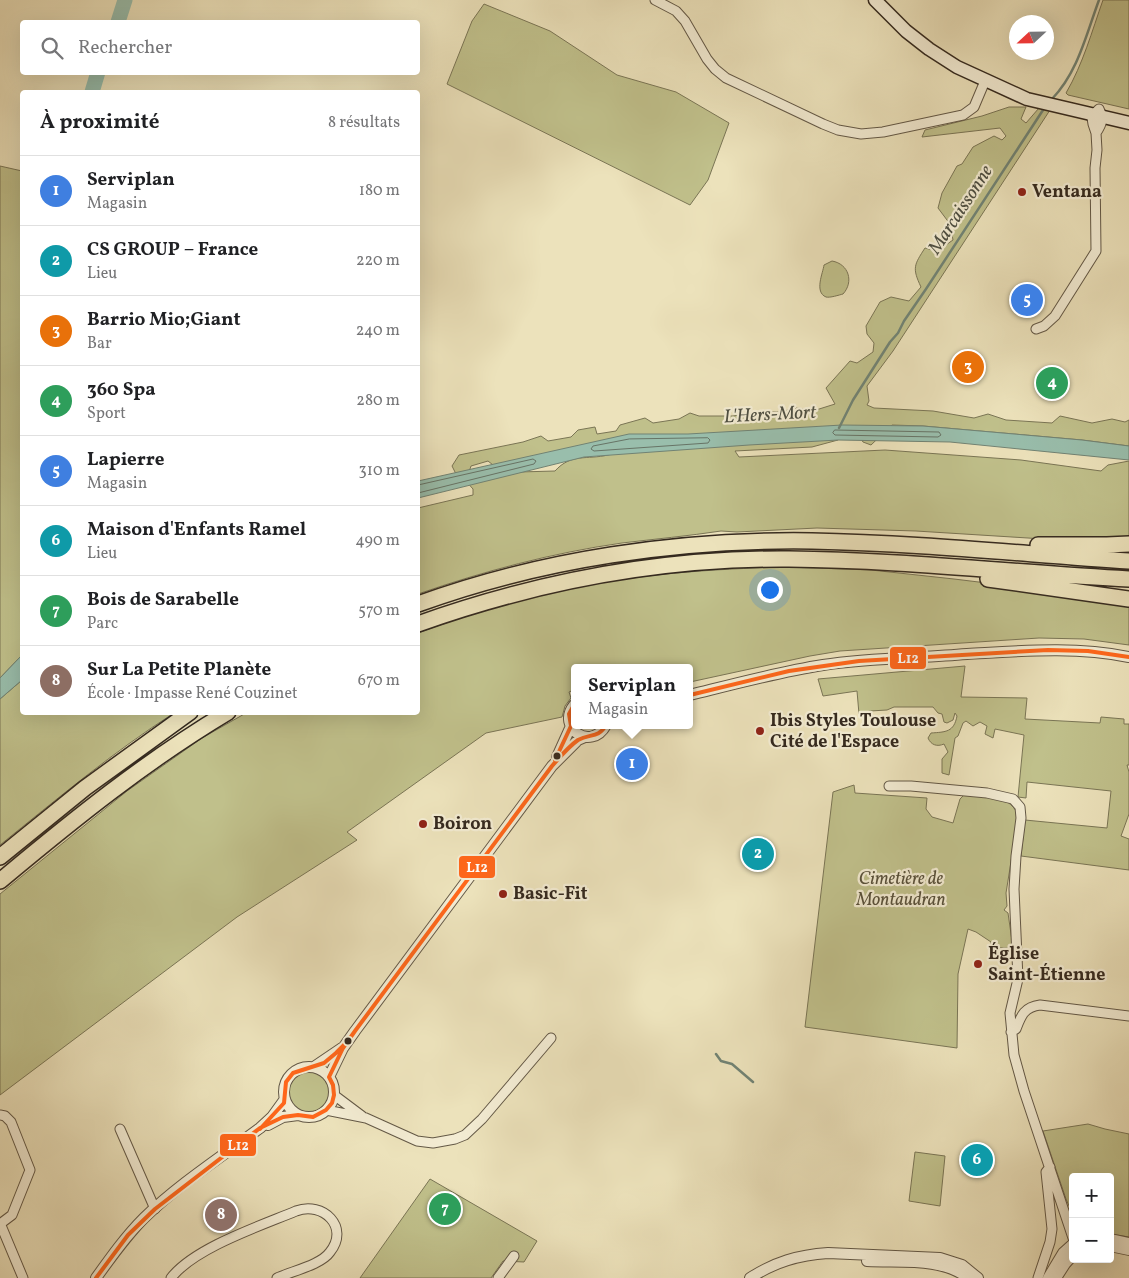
<!DOCTYPE html>
<html lang="fr">
<meta charset="utf-8">
<style>
body{margin:0;font-family:Vollkorn,serif;background:#f2f2f2;color:#202124}
.controls{position:absolute;right:15px;bottom:15px;display:grid;overflow:hidden;border-radius:5px;box-shadow:0 5px 20px #0002}
.controls button{width:45px;height:45px;display:grid;place-items:center;padding:0;border:0;border-bottom:1px solid #e0e0e0;background:#fff;color:#202124;font:25px sans-serif}
.compass{position:absolute;left:1009px;top:15px;width:45px;height:45px;border-radius:50%;background:#fff;box-shadow:0 5px 20px #0002;rotate:248deg}
.you{position:absolute;left:769px;top:589px;width:18px;height:18px;margin:-12px;border:4px solid #fff;border-radius:50%;background:#1a73e8;box-shadow:0 0 0 8px #1a73e833}
.badge{display:grid;place-items:center;width:32px;height:32px;border-radius:50%;background:#2563eb;color:#fff;font-size:16px;font-weight:700}
.pin{position:absolute;translate:-50% -50%;border:2px solid #fff;box-shadow:0 1px 5px #0006}
.popup{position:absolute;left:571px;top:664px;width:122px;height:65px;box-sizing:border-box;display:grid;place-content:center;border-radius:5px;background:#fff;filter:drop-shadow(0 1px 4px #0005);font-size:16px;white-space:nowrap;color:#757577}
.popup b{font-size:19px;color:#202124}
.popup::after{content:'';position:absolute;left:50%;top:100%;margin-left:-10px;border:10px solid transparent;border-top-color:#fff}
.list{margin:0;padding:0;list-style:none}
h2{display:flex;justify-content:space-between;align-items:center;height:65px;margin:0;padding:0 20px;font-size:21px}
h2 small{font-size:16px;font-weight:400;color:#757577}
.list li{display:grid;grid-template-columns:32px 1fr auto;gap:15px;align-items:center;box-sizing:border-box;height:70px;padding:0 20px;border-top:1px solid #e0e0e0}
.list b{display:block;font-size:19px;white-space:nowrap}
.list p{margin:0;font-size:16px;white-space:nowrap;color:#757577}
.list em{font-size:16px;font-style:normal;color:#757577}
.icon{flex:none;width:28px;height:28px;fill:none;stroke:currentColor;stroke-width:2;stroke-linecap:round;stroke-linejoin:round}
.map{position:relative;flex:none;width:1129px;height:1278px;overflow:hidden}
.search{position:absolute;background:#fff;box-shadow:0 5px 20px #0002;left:20px;top:20px;width:400px;height:55px;display:flex;align-items:center;gap:12px;box-sizing:border-box;padding:0 18px;border-radius:5px;color:#757577;font-size:19px}
.panel{position:absolute;background:#fff;box-shadow:0 5px 20px #0002;left:20px;top:90px;width:400px;height:625px;border-radius:5px}
.map>svg:first-child{display:block}
.green{fill:#c0c08b;stroke:#7a7555;fill-rule:evenodd}
.water{fill:#99beac;stroke:#718374}
.lines{fill:none;stroke-linecap:round;stroke-linejoin:round}
.shore{stroke:#677466;stroke-width:1}
.stream{stroke:#718374;stroke-width:2.5}
.river{stroke:#99beac;stroke-width:15}
.minor-casing{stroke:#635846;stroke-width:11}
.tertiary-casing{stroke:#635846;stroke-width:12}
.secondary-casing{stroke:#352a1f;stroke-width:15}
.motorway-casing{stroke:#352a1f;stroke-width:18}
.minor{stroke:#f3ecd3;stroke-width:9}
.tertiary{stroke:#f3ecd3;stroke-width:10}
.secondary{stroke:#f3ecd3;stroke-width:12}
.motorway{stroke:#ece2bb;stroke-width:15}
.bus-1-casing{stroke:#f3ecd3;stroke-width:8}
.bus-1{stroke:#ff671b;stroke-width:4}
.poi-dot{fill:#8f2418;stroke:#f3ecd3;stroke-width:2}
.bus-dot{fill:#352a1f;stroke:#f3ecd3;stroke-width:2}
.labels{text-anchor:middle;dominant-baseline:central;stroke-width:4.5;stroke-linejoin:round;paint-order:stroke}
.poi-label{font-size:18px;font-weight:bold;fill:#352a1f;stroke:#f3ecd3;text-anchor:start}
.park-label{font-size:18px;font-style:italic;fill:#58503a;stroke:#f3ecd3}
.water-label{font-size:19px;font-style:italic;fill:#4e4f42;stroke:#f3ecd3}
.line-badge{stroke:#f3ecd3;stroke-width:2}
.badge-label{font-size:14px;text-anchor:middle;font-weight:bold;fill:#fff}
</style>
<div class="map">
<svg width="1129" height="1278" viewBox="0 0 1129 1278">
<rect width="100%" height="100%" fill="#ece2bb"/>
<filter id="stains"><feTurbulence type="fractalNoise" baseFrequency=".004" numOctaves="4"/><feColorMatrix values="0 0 0 0 .2 0 0 0 0 .09 0 0 0 0 .02 0 0 0 .5 -.17"/></filter>
<radialGradient id="worn" r=".72"><stop offset=".6" stop-color="#630" stop-opacity="0"/><stop offset="1" stop-color="#630" stop-opacity=".3"/></radialGradient>
<path class="green" d="M 1103,0 L 1129,0 L 1129,109 L 1068,95 L 1066,93 C 1083,64 1092,31 1103,0 Z
M 484,4 L 550,31 L 617,75 L 676,92 L 729,123 L 708,180 L 690,205 L 447,84 L 472,21 Z
M 1009,107 L 1026,107 L 1021,119 L 1026,123 L 1039,108 L 1050,110 L 893,351 L 867,386 L 869,401 L 867,405 L 874,408 L 933,411 L 974,418 L 988,414 L 1006,420 L 1052,423 L 1060,416 L 1092,423 L 1112,419 L 1125,422 L 1129,420 L 1129,446 L 1082,440 L 923,426 L 892,425 L 871,445 L 863,442 L 853,427 L 838,440 L 812,447 L 735,451 L 739,457 L 885,450 L 1021,460 L 1101,471 L 1108,465 L 1129,461 L 1129,538 L 1060,540 L 916,531 L 817,528 L 737,532 L 721,531 C 688,536 655,539 622,543 C 552,553 484,571 418,594 L 418,508 L 473,495 L 473,489 L 465,480 L 493,465 L 488,461 L 471,466 L 469,472 L 456,474 L 452,466 L 459,455 L 523,442 L 541,436 L 548,441 L 571,437 L 578,430 L 595,427 L 597,434 L 616,431 L 620,425 L 645,418 L 653,423 L 679,419 L 690,413 L 699,416 L 733,416 L 759,412 L 780,412 L 796,408 L 816,410 L 835,404 L 826,388 L 850,361 L 857,363 L 873,352 L 874,343 L 867,334 L 866,326 L 880,302 L 891,297 L 909,301 L 921,287 C 912,268 914,265 925,248 L 937,251 L 953,240 L 950,224 L 938,208 L 942,193 L 957,166 L 962,164 L 973,147 L 994,136 L 1002,140 L 1006,136 L 1000,128 L 922,137 L 925,130 L 982,116 ZM 648,436 C 635,442 621,452 608,455 C 587,460 571,453 555,471 L 519,472 Z
M 0,166 L 22,171 L 22,655 L 0,678 Z
M 832,261 C 849,264 854,282 843,294 C 839,295 830,298 826,297 C 814,292 823,273 824,265 Z
M 786,567 L 871,570 L 954,579 L 1085,595 L 1129,603 L 1129,645 L 1084,639 L 1039,638 L 840,651 L 810,656 L 690,682 L 690,668 L 574,668 L 574,690 L 569,692 L 571,698 L 565,706 L 562,717 L 486,733 L 347,832 L 357,840 L 237,917 L 0,1095 L 0,894 L 127,791 L 202,738 L 246,713 L 418,712 L 418,633 C 463,616 515,600 563,590 C 636,574 711,569 786,567 Z
M 965,666 L 961,697 L 1027,698 L 1025,719 L 1100,723 L 1101,717 L 1124,719 L 1124,724 L 1129,724 L 1129,765 L 1127,765 L 1129,772 L 1129,814 L 1121,836 L 1129,839 L 1129,870 L 1021,856 L 1025,820 L 1107,828 L 1111,791 L 1027,782 L 1026,798 L 1018,797 L 1024,735 L 995,729 L 993,738 L 985,734 L 987,726 L 980,722 L 973,726 L 966,721 L 963,723 L 958,736 L 955,738 L 949,775 L 942,773 L 942,759 L 948,752 L 944,744 C 937,747 931,745 928,738 L 931,733 C 946,732 954,732 957,716 L 955,713 L 953,720 L 947,723 L 944,722 L 942,714 L 938,713 L 933,707 L 894,707 L 887,710 L 870,711 L 859,714 L 857,691 L 823,696 L 818,679 Z
M 22,680 L 22,712 L 174,713 C 113,752 57,799 0,845 L 0,699 Z
M 854,785 L 855,793 L 927,798 L 926,809 L 932,817 L 953,823 L 960,799 L 965,794 C 984,797 1014,794 1018,818 L 1006,893 L 1007,906 L 1004,910 L 1008,913 L 1013,948 L 1002,948 L 991,946 L 991,942 L 976,932 L 968,929 L 958,974 L 957,1048 L 805,1027 L 833,792 Z
M288 1092a21 21 0 1 1 42 0a21 21 0 1 1-42 0Z
M 1088,1124 L 1105,1129 L 1129,1134 L 1129,1237 L 1110,1234 L 1110,1177 L 1073,1177 L 1073,1215 L 1066,1199 L 1043,1131 Z
M 915,1152 L 945,1156 L 940,1206 L 909,1201 Z
M 430,1179 L 537,1241 L 524,1262 L 503,1261 L 491,1278 L 360,1278 Z"/>
<path class="water" d="M 842,425 L 923,426 L 1082,440 L 1129,446 L 1129,460 L 950,442 L 838,440 L 749,445 L 584,457 L 418,498 L 418,481 L 629,434 L 688,434 Z
M 22,655 L 22,680 L 0,699 L 0,678 Z"/>
<g class="lines">
<path class="shore" d="M 835,430 L 939,432 L 941,435 L 938,437 L 835,435 L 833,433 Z
M 708,438 L 710,440 L 708,443 L 594,451 L 591,449 L 593,446 L 629,439 Z
M 418,485 L 533,459 L 536,461 L 534,464 L 418,493"/>
<path class="stream" d="M 1052,99 C 1078,72 1086,35 1099,0
M 839,428 L 853,400 L 890,342 L 898,333 L 904,321 L 926,289 L 1045,107
M 716,1054 L 721,1061 L 732,1064 L 753,1082"/>
<path class="river" d="M 118,22 L 125,0
M 92,92 L 98,72"/>
<defs>
<path id="minor" d="M 655,0 L 676,11 L 685,21 L 707,59 L 715,69 L 726,78 L 823,124 L 838,130 L 861,134 L 883,132 L 963,115 L 974,107 L 985,81
M 1036,329 L 1044,326 L 1055,316 L 1096,251 L 1095,168 L 1097,150 L 1096,133 L 1093,124 L 1092,118 L 1093,115 L 1099,109 C 1104,119 1102,124 1096,133
M 889,786 L 911,786 L 987,793 L 1013,799 L 1020,807 L 1021,818 L 1016,856 L 1014,889 L 1018,979 L 1010,1013 L 1014,1055 L 1024,1091 L 1073,1238
M 1011,1032 L 1016,1029 C 1021,1016 1024,1007 1040,1005 L 1129,1016
M 334,1095 L 362,1116
M 326,1110 L 366,1118 L 417,1141 L 433,1143 L 455,1139 L 465,1135 L 482,1119 L 551,1038
M 0,1115 L 5,1116 L 11,1122 L 30,1170 L 12,1215 L 0,1224
M 120,1129 L 155,1209
M 0,1223 L 23,1278
M 171,1278 C 194,1248 260,1226 296,1211 C 323,1201 350,1227 330,1252 C 321,1265 292,1271 277,1278
M 498,1278 L 514,1256
M 1038,1278 L 1050,1242 L 1052,1229 L 1046,1172 L 1050,1167"/>
<path id="tertiary" d="M 690,695 C 734,684 778,672 823,665 C 870,658 919,658 967,654 C 1021,651 1075,646 1129,657
M 574,705 C 556,728 591,752 606,725
M 557,757 L 571,726
M 314,1067 L 342,1048
M284 1092a25 25 0 1 1 50 0a25 25 0 1 1-50 0Z
M 329,1077 L 343,1048 L 355,1031 L 552,766 L 578,740 L 585,737
M 268,1125 L 283,1117 L 298,1115
M 1110,1239 L 1129,1243
M 1110,1246 L 1129,1250
M 867,1261 C 900,1263 941,1257 968,1278
M 96,1278 C 111,1257 126,1236 144,1218 C 179,1184 221,1157 260,1128 L 272,1117 L 285,1099
M 750,1278 C 775,1262 798,1255 828,1253 L 940,1258 L 962,1265 L 978,1278
M 1048,1278 L 1063,1253 L 1073,1244
M 1056,1278 L 1065,1264 L 1073,1255"/>
<path id="secondary" d="M 875,0 L 906,31 L 929,49 L 957,67 L 1027,99 L 1129,123"/>
<path id="motorway" d="M 1038,545 L 1107,545 L 1129,544
M 988,579 L 1129,599
M 418,604 C 542,559 679,539 812,541 C 918,543 1023,554 1129,561
M 418,624 C 536,582 663,558 789,559 C 902,560 1016,573 1129,579
M 0,857 L 85,788 L 190,712
M 0,881 C 73,820 146,761 228,712"/>
</defs>
<use href="#minor" class="minor-casing"/>
<use href="#tertiary" class="tertiary-casing"/>
<use href="#secondary" class="secondary-casing"/>
<use href="#motorway" class="motorway-casing"/>
<use href="#minor" class="minor"/>
<use href="#tertiary" class="tertiary"/>
<use href="#secondary" class="secondary"/>
<use href="#motorway" class="motorway"/>
<defs>
<path id="bus-1" d="M 690,695 L 789,671 L 859,661 L 1048,650 L 1088,651 L 1129,657
M 555,760 L 571,726 L 569,714 L 574,705
M 260,1129 L 284,1103 L 286,1082 L 293,1073 L 324,1063 L 336,1053 L 346,1043
M 96,1278 L 128,1235 L 155,1209 L 260,1128 L 283,1117 L 298,1115 L 313,1117 L 326,1110 L 332,1103 L 334,1095 L 333,1085 L 329,1077 L 343,1048 L 355,1031 L 552,766 C 560,757 568,747 578,740 C 590,733 598,739 606,725"/>
</defs>
<use href="#bus-1" class="bus-1-casing"/>
<use href="#bus-1" class="bus-1"/>
</g>
<g class="poi-dot">
<circle cx="1022" cy="192" r="5"/>
<circle cx="760" cy="731" r="5"/>
<circle cx="423" cy="824" r="5"/>
<circle cx="503" cy="894" r="5"/>
<circle cx="978" cy="964" r="5"/>
</g>
<g class="bus-dot">
<circle cx="557" cy="756" r="4.5"/>
<circle cx="348" cy="1041" r="4.5"/>
</g>
<g class="labels">
<g class="poi-label">
<text x="1032" y="192">Ventana</text>
<text x="770" y="721">Ibis Styles Toulouse<tspan x="770" dy="21">Cité de l'Espace</tspan></text>
<text x="433" y="824">Boiron</text>
<text x="513" y="894">Basic-Fit</text>
<text x="988" y="954">Église<tspan x="988" dy="21">Saint-Étienne</tspan></text>
</g>
<g class="park-label">
<text x="901" y="879">Cimetière de<tspan x="901" dy="21">Montaudran</tspan></text>
</g>
<g class="water-label">
<text transform="translate(961 210) rotate(-57)">Marcaissonne</text>
<text transform="translate(770 415) rotate(-3)">L'Hers-Mort</text>
</g>
</g>
<g class="line-badge">
<rect x="889" y="646" width="38" height="24" rx="5" fill="#ff671b"/>
<rect x="458" y="855" width="38" height="24" rx="5" fill="#ff671b"/>
<rect x="219" y="1133" width="38" height="24" rx="5" fill="#ff671b"/>
</g>
<g class="badge-label">
<text x="908" y="663">L12</text>
<text x="477" y="872">L12</text>
<text x="238" y="1150">L12</text>
</g>
<rect width="100%" height="100%" filter="url(#stains)"/>
<rect width="100%" height="100%" fill="url(#worn)"/>
</svg>
<div class="controls">
<button>+</button>
<button>−</button>
</div>
<svg class="compass" viewBox="-18 -18 36 36"><path d="M0-13l5 13h-10z" fill="#e53935"/><path d="M0 13l5-13h-10z" fill="#757577"/></svg>
<div class="you"></div>
<div class="pin badge" style="left:632px;top:764px;background:#3f7fe0">1</div>
<div class="popup"><b>Serviplan</b>Magasin</div>
<div class="pin badge" style="left:758px;top:854px;background:#0f9aa8">2</div>
<div class="pin badge" style="left:968px;top:367px;background:#e8710a">3</div>
<div class="pin badge" style="left:1052px;top:383px;background:#2e9e5b">4</div>
<div class="pin badge" style="left:1027px;top:300px;background:#3f7fe0">5</div>
<div class="pin badge" style="left:977px;top:1160px;background:#0f9aa8">6</div>
<div class="pin badge" style="left:445px;top:1209px;background:#2e9e5b">7</div>
<div class="pin badge" style="left:221px;top:1215px;background:#8d6e63">8</div>
<div class="search"><svg class="icon" aria-label="search" viewBox="0 0 24 24"><circle cx="10" cy="10" r="6"/><path d="M15 15l6 6"/></svg>Rechercher</div>
<section class="panel">
<h2>À proximité<small>8 résultats</small></h2>
<ul class="list">
<li><span class="badge" style="background:#3f7fe0">1</span><div><b>Serviplan</b><p>Magasin</p></div><em>180 m</em></li>
<li><span class="badge" style="background:#0f9aa8">2</span><div><b>CS GROUP – France</b><p>Lieu</p></div><em>220 m</em></li>
<li><span class="badge" style="background:#e8710a">3</span><div><b>Barrio Mio;Giant</b><p>Bar</p></div><em>240 m</em></li>
<li><span class="badge" style="background:#2e9e5b">4</span><div><b>360 Spa</b><p>Sport</p></div><em>280 m</em></li>
<li><span class="badge" style="background:#3f7fe0">5</span><div><b>Lapierre</b><p>Magasin</p></div><em>310 m</em></li>
<li><span class="badge" style="background:#0f9aa8">6</span><div><b>Maison d'Enfants Ramel</b><p>Lieu</p></div><em>490 m</em></li>
<li><span class="badge" style="background:#2e9e5b">7</span><div><b>Bois de Sarabelle</b><p>Parc</p></div><em>570 m</em></li>
<li><span class="badge" style="background:#8d6e63">8</span><div><b>Sur La Petite Planète</b><p>École · Impasse René Couzinet</p></div><em>670 m</em></li>
</ul>
</section>
</div>
